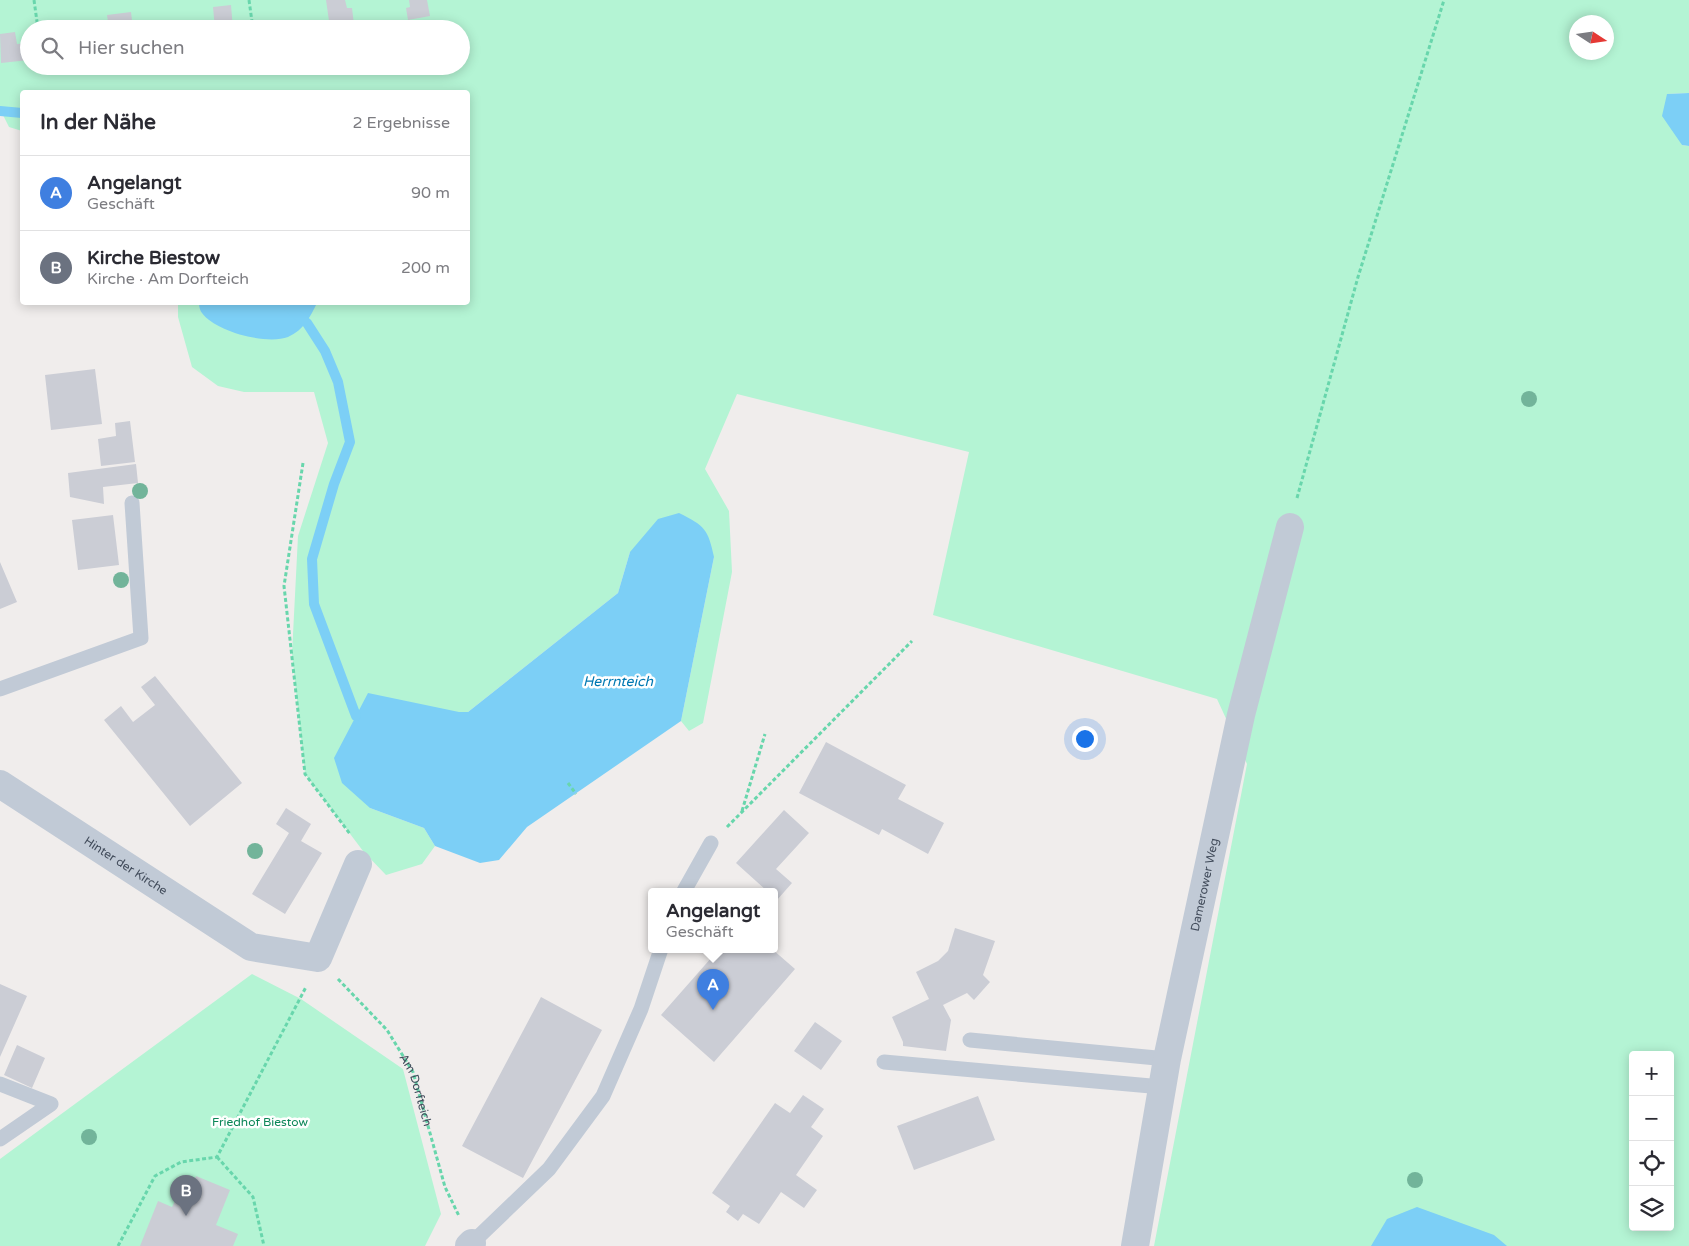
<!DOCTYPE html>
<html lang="de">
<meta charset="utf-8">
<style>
body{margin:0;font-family:"Varela Round",sans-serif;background:#f7f7f7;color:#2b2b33}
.controls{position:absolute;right:15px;bottom:15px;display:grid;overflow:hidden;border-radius:5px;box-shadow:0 2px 12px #0003}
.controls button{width:45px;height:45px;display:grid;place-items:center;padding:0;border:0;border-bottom:1px solid #e1e1e2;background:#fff;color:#2b2b33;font:25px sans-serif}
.compass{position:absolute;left:1569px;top:15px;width:45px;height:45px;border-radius:50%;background:#fff;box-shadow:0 2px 12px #0003;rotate:102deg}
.you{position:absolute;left:1084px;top:738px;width:18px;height:18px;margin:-12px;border:4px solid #fff;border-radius:50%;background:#1a73e8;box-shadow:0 0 0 8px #1a73e833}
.badge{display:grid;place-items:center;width:32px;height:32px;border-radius:50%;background:#0350f3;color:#fff;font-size:16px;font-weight:700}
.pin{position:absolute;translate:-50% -41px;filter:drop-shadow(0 1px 2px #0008)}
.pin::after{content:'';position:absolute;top:26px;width:18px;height:15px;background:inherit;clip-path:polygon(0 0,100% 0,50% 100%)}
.popup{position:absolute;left:648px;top:888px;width:130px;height:65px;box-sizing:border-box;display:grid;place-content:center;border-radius:5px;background:#fff;filter:drop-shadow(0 1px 4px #0005);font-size:16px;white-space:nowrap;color:#7c7c81}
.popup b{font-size:19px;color:#2b2b33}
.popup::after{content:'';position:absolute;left:50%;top:100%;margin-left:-10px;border:10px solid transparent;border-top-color:#fff}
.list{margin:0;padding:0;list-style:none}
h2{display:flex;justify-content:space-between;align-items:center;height:65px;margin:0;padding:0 20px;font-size:21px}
h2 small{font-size:16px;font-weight:400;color:#7c7c81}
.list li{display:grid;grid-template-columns:32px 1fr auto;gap:15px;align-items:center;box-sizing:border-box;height:75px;padding:0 20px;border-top:1px solid #e1e1e2}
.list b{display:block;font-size:19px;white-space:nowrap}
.list p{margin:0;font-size:16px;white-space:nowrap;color:#7c7c81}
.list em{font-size:16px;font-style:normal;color:#7c7c81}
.icon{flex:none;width:28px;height:28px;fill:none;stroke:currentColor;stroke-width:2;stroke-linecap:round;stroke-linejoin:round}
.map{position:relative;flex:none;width:1689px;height:1246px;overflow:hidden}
.search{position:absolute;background:#fff;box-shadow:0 2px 12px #0003;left:20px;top:20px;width:450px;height:55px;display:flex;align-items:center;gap:12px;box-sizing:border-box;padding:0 18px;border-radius:28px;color:#7c7c81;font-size:19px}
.panel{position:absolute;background:#fff;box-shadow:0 2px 12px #0003;left:20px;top:90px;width:450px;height:215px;border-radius:5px}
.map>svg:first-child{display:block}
.green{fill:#b4f4d4;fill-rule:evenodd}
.water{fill:#7ccff6}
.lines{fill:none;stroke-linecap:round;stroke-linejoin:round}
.stream{stroke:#7ccff6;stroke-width:10}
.building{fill:#cbcdd5}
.path{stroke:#68d6ac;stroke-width:3;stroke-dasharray:4 2.5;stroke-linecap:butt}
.service{stroke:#c1cad6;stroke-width:15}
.minor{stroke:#c1cad6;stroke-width:28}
.tree{fill:#72b49a}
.labels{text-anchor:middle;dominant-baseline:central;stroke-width:5;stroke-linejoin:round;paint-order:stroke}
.street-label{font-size:12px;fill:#434d5c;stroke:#fff}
.park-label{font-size:12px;fill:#0b8657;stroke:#fff}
.water-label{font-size:14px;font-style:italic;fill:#0078b2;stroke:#fff}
</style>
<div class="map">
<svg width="1689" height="1246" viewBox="0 0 1689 1246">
<rect width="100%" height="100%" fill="#f0edec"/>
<path class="green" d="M 0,0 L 1689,0 L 1689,93 L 1667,94 L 1682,145 L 1689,146 L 1689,1246 L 1154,1246 L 1247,764 L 1217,699 L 933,615 L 969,452 L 737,394 L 705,469 L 729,511 L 732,572 L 703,723 L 689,731 L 681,721 L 714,557 L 630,552 L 618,593 L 468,712 L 459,712 L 370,808 L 424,828 L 435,846 L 422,864 L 386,875 L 363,851 L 305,774 L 292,654 L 298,536 L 328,443 L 314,392 L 244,392 L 218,386 L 192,367 L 178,317 L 178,303 L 468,302 L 468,92 L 22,92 L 22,131 L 9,127 L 0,109 ZM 1576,22 L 1606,22 L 1606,52 L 1576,52 ZM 29,29 L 461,29 L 461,66 L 29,66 ZM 1633,1055 L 1670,1055 L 1670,1227 L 1633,1227 Z
M 252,974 L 301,999 L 403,1069 L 441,1214 L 425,1246 L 0,1246 L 0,1159 Z"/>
<path class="water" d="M 1689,93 L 1689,146 L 1682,145 L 1662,116 L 1667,94 Z
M 199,303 L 199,302 L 317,303 C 310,317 304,330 288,337 C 267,345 216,332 202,313 C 200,311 199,306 199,303 Z
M 679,513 C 705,526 708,529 714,557 L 681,721 L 527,827 L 499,860 L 480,863 L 435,846 L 424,828 L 370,808 L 342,783 L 334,758 L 368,693 L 459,712 L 468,712 L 618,593 L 630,552 L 658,519 Z
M 1417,1207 L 1494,1235 L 1507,1246 L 1371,1246 L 1387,1219 Z"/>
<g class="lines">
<path class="stream" d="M 0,111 L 22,113
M 282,302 L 307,323 L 325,351 L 338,382 L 350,442 L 334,484 L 312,559 L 314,604 L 356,716"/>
</g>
<path class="building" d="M 326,0 L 345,0 L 347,8 L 352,8 L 354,25 L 330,28 Z
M 409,0 L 427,0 L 430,16 L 408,20 L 406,8 L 410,7 Z
M 231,5 L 233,29 L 215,29 L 213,7 Z
M 131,12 L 133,29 L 109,29 L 107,15 Z
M 15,32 L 17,44 L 27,43 L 29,60 L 1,63 L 0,34 Z
M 95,369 L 102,424 L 51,430 L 45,375 Z
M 130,421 L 135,462 L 101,466 L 98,439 L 116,436 L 115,423 Z
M 136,464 L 138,483 L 103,487 L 104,504 L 70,497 L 68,473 Z
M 113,515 L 119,565 L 78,570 L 72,520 Z
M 0,562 L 17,602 L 0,609 Z
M 155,676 L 242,783 L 190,826 L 104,720 L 121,706 L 133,722 L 155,705 L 141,687 Z
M 826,742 L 906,785 L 898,799 L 944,823 L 928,854 L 882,829 L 879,835 L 799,793 Z
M 286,808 L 311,824 L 301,841 L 322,853 L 285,914 L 252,894 L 289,833 L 276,824 Z
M 784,810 L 809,833 L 776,869 L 792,883 L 777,900 L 774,898 L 774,891 L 767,891 L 736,863 Z
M 955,928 L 995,941 L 983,975 L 990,982 L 974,1000 L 967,993 L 943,1005 L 951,1020 L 946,1051 L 903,1046 L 903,1042 L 892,1017 L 929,999 L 916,972 L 938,961 L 948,951 Z
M 719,949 L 772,949 L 795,969 L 714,1062 L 661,1015 Z
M 0,984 L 27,996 L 0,1057 Z
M 541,997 L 602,1030 L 523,1178 L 462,1146 Z
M 815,1022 L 842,1041 L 821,1070 L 794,1051 Z
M 17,1045 L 45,1058 L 32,1088 L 4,1075 Z
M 803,1095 L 824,1109 L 811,1127 L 823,1136 L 796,1175 L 817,1190 L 804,1208 L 781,1192 L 759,1224 L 743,1214 L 738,1221 L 726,1212 L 730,1206 L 712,1193 L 775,1103 L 790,1113 Z
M 978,1096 L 995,1140 L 914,1170 L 897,1126 Z
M 196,1176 L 230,1190 L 216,1225 L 238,1234 L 233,1246 L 140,1246 L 158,1201 L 172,1207 L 175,1201 L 180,1199 L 186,1202 Z"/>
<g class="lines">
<g class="path">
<path d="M 34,0 L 38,29"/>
<path d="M 249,0 L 253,29"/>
<path d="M 42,66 L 42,71"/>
<path d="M 303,463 L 284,586 L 305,774 L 350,834"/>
<path d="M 1297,498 L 1358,277 L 1444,0"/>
<path d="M 568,783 L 576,794"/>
<path d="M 742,811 L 765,734"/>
<path d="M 727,827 L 912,641"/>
<path id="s1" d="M 338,979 L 387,1030 L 413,1072 L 445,1187 L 459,1216"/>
<path d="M 217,1157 L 253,1197 L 264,1246"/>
<path d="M 118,1246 L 155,1176 L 181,1162 L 217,1157 L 306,987"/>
</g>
<path class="service" d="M 0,689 L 141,638 L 132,503
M 684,891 L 711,843
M 970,1040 L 1167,1059
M 884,1062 L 1162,1087
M 0,1084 L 51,1104
M 0,1139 L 51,1104
M 472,1243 L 549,1169 L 603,1096 L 641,1009 L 661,949"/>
<g class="minor">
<path id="s2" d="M 0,784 L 251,947 L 318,958 L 358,864"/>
<path d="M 469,1246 L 472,1243"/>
<path id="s3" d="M 1135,1246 L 1167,1059 L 1241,715 L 1290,527"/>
</g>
</g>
<g class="tree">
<circle cx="1529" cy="399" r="8"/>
<circle cx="140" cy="491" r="8"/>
<circle cx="121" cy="580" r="8"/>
<circle cx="255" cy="851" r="8"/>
<circle cx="89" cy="1137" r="8"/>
<circle cx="1415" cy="1180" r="8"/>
</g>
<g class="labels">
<g class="street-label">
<text stroke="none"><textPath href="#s2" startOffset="150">Hinter der Kirche</textPath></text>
<text stroke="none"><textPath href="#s3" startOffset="368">Damerower Weg</textPath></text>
<text stroke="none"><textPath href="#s1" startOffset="138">Am Dorfteich</textPath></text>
</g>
<g class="park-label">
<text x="260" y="1122">Friedhof Biestow</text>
</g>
<g class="water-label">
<text x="618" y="681">Herrnteich</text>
</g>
</g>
</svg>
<div class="controls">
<button>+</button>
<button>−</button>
<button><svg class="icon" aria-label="locate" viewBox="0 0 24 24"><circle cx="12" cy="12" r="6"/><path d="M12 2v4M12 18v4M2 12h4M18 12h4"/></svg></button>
<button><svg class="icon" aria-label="layers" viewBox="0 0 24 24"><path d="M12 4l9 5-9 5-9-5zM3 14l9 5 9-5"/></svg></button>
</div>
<svg class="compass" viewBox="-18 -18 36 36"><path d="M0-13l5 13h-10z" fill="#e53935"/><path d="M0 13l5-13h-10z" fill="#7c7c81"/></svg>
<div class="you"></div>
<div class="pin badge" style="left:713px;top:1010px;background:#3f7fe0">A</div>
<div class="popup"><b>Angelangt</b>Geschäft</div>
<div class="pin badge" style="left:186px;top:1216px;background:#6b7280">B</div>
<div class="search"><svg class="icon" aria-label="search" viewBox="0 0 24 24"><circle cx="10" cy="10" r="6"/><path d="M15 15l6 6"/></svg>Hier suchen</div>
<section class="panel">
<h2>In der Nähe<small>2 Ergebnisse</small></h2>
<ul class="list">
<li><span class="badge" style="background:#3f7fe0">A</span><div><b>Angelangt</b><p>Geschäft</p></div><em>90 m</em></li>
<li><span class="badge" style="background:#6b7280">B</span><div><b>Kirche Biestow</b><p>Kirche · Am Dorfteich</p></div><em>200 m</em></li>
</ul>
</section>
</div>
